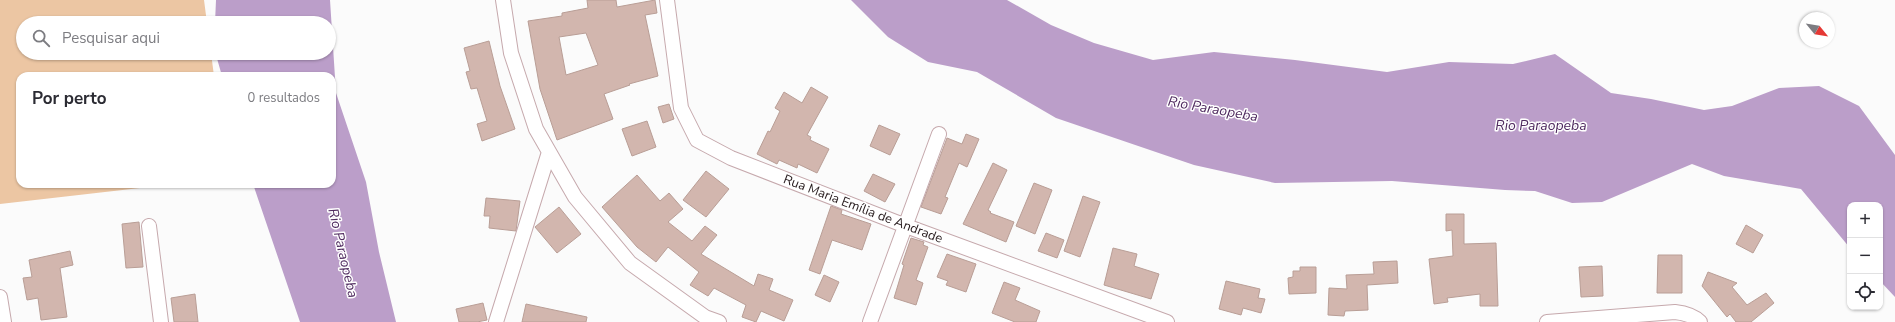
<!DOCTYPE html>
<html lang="pt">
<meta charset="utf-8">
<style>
body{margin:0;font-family:"Nunito Sans",sans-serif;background:#f7f7f7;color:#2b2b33}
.controls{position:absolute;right:12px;bottom:12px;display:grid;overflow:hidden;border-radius:8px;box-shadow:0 1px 3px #0004}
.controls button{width:36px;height:36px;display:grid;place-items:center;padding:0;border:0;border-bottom:1px solid #e1e1e2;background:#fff;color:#2b2b33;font:20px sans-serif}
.compass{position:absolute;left:1799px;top:12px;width:36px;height:36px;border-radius:50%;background:#fff;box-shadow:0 1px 3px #0004;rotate:120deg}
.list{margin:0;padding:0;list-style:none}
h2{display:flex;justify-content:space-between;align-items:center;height:52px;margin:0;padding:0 16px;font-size:17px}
h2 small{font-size:13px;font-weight:400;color:#7c7c81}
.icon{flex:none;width:22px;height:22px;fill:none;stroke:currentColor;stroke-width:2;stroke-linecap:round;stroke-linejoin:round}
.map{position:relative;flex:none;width:1895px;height:322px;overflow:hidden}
.search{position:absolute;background:#fff;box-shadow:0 1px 3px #0004;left:16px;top:16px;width:320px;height:44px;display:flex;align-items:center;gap:10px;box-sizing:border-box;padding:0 14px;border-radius:22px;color:#7c7c81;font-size:15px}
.panel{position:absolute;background:#fff;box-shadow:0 1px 3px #0004;left:16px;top:72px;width:320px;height:116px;border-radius:12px}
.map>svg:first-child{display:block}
.green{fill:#ecc6a3}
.water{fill:#bb9ec9}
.building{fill:#d2b6ae;stroke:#b99e96;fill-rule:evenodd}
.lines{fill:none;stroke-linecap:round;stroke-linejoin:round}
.minor-casing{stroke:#c6a9ad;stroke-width:16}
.minor{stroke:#fff;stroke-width:14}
.labels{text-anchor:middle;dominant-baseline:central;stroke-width:3;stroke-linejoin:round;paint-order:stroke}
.street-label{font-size:13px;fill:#251a1c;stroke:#fff}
.water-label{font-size:14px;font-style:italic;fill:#4f2a5f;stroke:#fff}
</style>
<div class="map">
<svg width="1895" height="322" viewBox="0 0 1895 322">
<rect width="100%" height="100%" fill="#fbfbfb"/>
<path class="green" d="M 0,0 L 204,0 L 207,23 L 23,23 L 23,53 L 211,53 L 214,76 L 20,76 L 20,184 L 175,184 L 0,204 Z"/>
<path class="water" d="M 216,0 L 330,0 L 336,93 L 366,182 L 379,252 L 396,322 L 300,322 L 253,184 L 332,184 L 332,76 L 222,76 L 216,55 L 216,53 L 329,53 L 329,23 L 215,23 Z
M 851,0 L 1007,0 L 1051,25 L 1094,43 L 1153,60 L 1214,52 L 1295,60 L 1387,72 L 1449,62 L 1513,64 L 1555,54 L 1611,93 L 1651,99 L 1704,110 L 1732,106 L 1779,88 L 1819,86 L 1859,106 L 1895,155 L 1895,297 L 1880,281 L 1880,205 L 1850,205 L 1850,248 L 1801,189 L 1724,176 L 1692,164 L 1602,202 L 1572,203 L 1535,191 L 1505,190 L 1392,181 L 1275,183 L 1194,165 L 1056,118 L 977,72 L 928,62 L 888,37 Z"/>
<path class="building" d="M 587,0 L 616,0 L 617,7 L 655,0 L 657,13 L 645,15 L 658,76 L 629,84 L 630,85 L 604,94 L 613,119 L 557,140 L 540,89 L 528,21 L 562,16 L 562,13 L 588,8 ZM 586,33 L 598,65 L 566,75 L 559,37 Z
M 489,41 L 500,86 L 515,129 L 482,141 L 477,124 L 487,121 L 477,88 L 471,89 L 466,72 L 470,71 L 464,48 Z
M 811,87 L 828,97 L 807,135 L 811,137 L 810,140 L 829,149 L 817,173 L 798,164 L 797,168 L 779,160 L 777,164 L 757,154 L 768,131 L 770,132 L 780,111 L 775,108 L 784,92 L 802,103 Z
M 669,104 L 674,119 L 663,123 L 658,107 Z
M 647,121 L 656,147 L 632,156 L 622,129 Z
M 879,125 L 900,134 L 890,155 L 870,146 Z
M 966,134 L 979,139 L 967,167 L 959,163 L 945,197 L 948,198 L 941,214 L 921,207 L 947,138 L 962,144 Z
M 993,163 L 1007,170 L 988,210 L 991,212 L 990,213 L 1014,222 L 1006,242 L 963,224 Z
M 706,171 L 729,189 L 706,217 L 683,200 Z
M 873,174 L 895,184 L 885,202 L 864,191 Z
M 637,175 L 660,201 L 669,193 L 683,209 L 668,222 L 692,241 L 705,226 L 717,235 L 701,254 L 754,286 L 758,274 L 773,279 L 769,290 L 793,300 L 784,321 L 761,311 L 756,322 L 742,317 L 746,305 L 714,288 L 708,296 L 690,285 L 699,272 L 668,247 L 656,262 L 637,247 L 602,207 Z
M 1034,183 L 1052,190 L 1035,234 L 1016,226 Z
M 1083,196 L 1100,202 L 1080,257 L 1064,251 Z
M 486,198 L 520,201 L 516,231 L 489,228 L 490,216 L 484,216 Z
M 831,206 L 842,210 L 841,214 L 871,224 L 862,250 L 832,240 L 820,274 L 809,270 Z
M 559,207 L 581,234 L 557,253 L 535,227 Z
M 1446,214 L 1464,214 L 1464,244 L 1496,243 L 1498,306 L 1480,306 L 1480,294 L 1447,298 L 1448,302 L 1434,304 L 1429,259 L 1453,256 L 1452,230 L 1446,231 Z
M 139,222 L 143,267 L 126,268 L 122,224 Z
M 1746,225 L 1763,235 L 1753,253 L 1736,244 Z
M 1046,233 L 1064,240 L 1057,258 L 1038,251 Z
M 911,238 L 924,242 L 923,245 L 928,247 L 916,280 L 923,283 L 916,305 L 894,298 L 904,265 L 902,264 Z
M 1113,248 L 1137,254 L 1134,266 L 1159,274 L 1151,299 L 1104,285 Z
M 70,251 L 73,265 L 60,268 L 67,317 L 41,320 L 38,298 L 27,300 L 23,278 L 32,277 L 29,260 Z
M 947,254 L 976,264 L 966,292 L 946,285 L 948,281 L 937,277 Z
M 1658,255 L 1682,255 L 1682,293 L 1657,293 Z
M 1397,261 L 1398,283 L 1367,285 L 1368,310 L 1345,311 L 1344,316 L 1328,315 L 1329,288 L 1347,289 L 1346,275 L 1374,274 L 1373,262 Z
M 1602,266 L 1603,296 L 1581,297 L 1579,267 Z
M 1300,267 L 1316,267 L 1316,293 L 1289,294 L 1288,278 L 1293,277 L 1293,271 L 1300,271 Z
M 1708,272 L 1737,283 L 1732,287 L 1747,305 L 1766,293 L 1774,303 L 1751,322 L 1736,322 L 1730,314 L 1727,317 L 1702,286 Z
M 824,275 L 839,282 L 830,302 L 815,295 Z
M 1226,281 L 1260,289 L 1258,298 L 1265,299 L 1261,313 L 1243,308 L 1241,315 L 1219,309 Z
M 1004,282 L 1020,288 L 1015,300 L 1040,311 L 1036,322 L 1015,322 L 992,313 Z
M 195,294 L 198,322 L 174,322 L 171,298 Z
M 483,303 L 487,320 L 477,322 L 459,322 L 456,309 Z
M 526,304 L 587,317 L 586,322 L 522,322 Z"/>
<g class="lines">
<defs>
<path id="minor" d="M 503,0 L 511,53 L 536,129 L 575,197 L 630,263 L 705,317 L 719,322
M 667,0 L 681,108 L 697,140 L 731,158 L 906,226 L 1167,322
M 149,226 L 161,322
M 0,297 L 4,322
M 496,322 L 549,152
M 870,322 L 939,134
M 1547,322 L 1675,312 C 1684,313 1693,315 1700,322"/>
</defs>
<use href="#minor" class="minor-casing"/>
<use href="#minor" class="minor"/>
</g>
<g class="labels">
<g class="street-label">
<text transform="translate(863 209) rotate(21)">Rua Maria Emília de Andrade</text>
</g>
<g class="water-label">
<text transform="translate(1213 109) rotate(10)">Rio Paraopeba</text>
<text x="1541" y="125">Rio Paraopeba</text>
<text transform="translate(343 253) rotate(77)">Rio Paraopeba</text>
</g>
</g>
</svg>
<div class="controls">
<button>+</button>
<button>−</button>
<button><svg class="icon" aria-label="locate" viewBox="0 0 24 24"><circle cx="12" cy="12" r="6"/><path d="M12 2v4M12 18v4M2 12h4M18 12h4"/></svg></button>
</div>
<svg class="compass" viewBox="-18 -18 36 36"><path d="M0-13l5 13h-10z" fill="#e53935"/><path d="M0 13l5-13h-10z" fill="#7c7c81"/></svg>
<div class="search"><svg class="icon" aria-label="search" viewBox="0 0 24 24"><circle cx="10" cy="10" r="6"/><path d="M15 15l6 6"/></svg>Pesquisar aqui</div>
<section class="panel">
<h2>Por perto<small>0 resultados</small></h2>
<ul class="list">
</ul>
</section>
</div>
